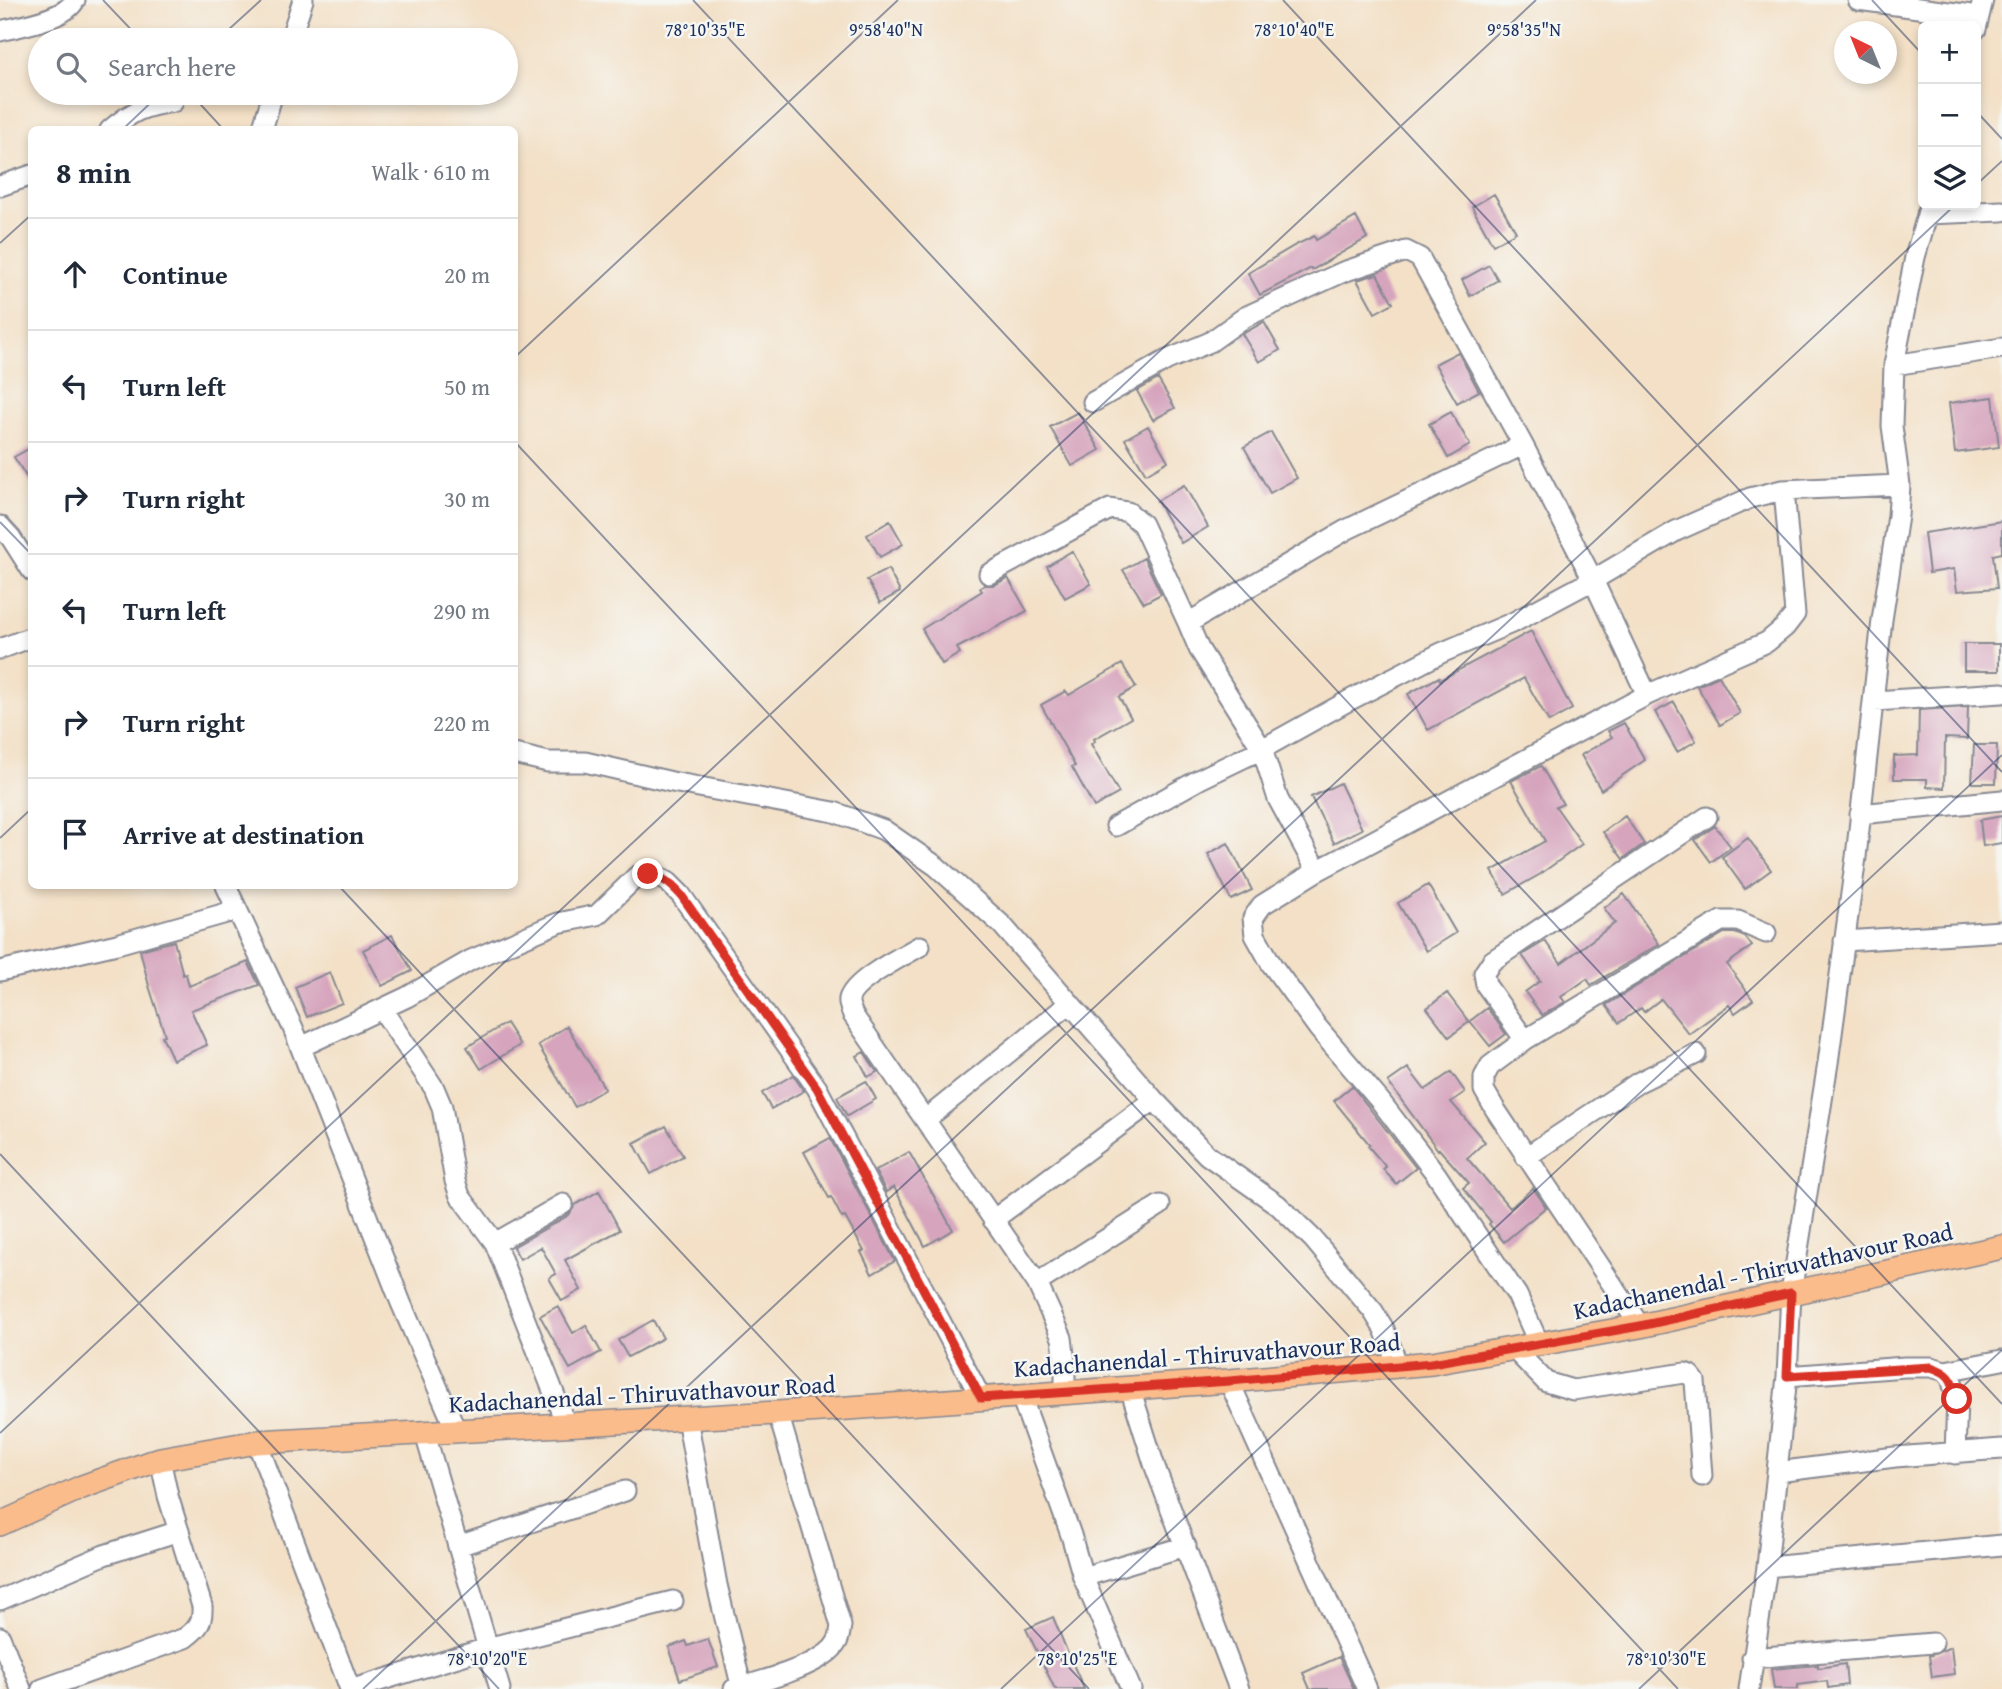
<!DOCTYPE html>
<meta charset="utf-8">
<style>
body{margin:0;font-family:"Gentium Book Plus",serif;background:#f2f2f3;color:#1f2937}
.controls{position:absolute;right:21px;top:21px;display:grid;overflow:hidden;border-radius:10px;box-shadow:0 4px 10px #0003}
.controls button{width:63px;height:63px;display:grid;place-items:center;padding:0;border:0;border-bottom:2px solid #e0e1e3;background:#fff;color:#1f2937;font:35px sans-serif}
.compass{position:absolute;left:1834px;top:21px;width:63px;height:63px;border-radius:50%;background:#fff;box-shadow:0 4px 10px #0003;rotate:317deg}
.stop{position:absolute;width:21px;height:21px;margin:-16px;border:5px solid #d93025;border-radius:50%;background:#fff}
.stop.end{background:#d93025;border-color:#fff;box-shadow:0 2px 7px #0008}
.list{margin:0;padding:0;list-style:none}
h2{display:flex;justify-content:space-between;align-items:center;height:91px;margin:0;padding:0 28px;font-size:30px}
h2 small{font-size:23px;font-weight:400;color:#747a83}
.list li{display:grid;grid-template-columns:46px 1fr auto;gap:21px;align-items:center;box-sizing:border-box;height:112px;padding:0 28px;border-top:2px solid #e0e1e3}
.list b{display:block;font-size:26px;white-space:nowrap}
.list em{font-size:23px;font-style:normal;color:#747a83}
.icon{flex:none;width:38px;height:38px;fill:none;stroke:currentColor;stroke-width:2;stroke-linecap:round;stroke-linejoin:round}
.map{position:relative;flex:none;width:2002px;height:1689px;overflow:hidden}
.search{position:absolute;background:#fff;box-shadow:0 4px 10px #0003;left:28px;top:28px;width:490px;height:77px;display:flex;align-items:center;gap:18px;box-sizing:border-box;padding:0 24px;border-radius:38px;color:#747a83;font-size:26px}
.panel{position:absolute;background:#fff;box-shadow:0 4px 10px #0003;left:28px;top:126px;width:490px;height:763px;border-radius:10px}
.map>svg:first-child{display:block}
.building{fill:#d6a4bd}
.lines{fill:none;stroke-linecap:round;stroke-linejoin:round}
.minor-casing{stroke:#878892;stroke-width:23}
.major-casing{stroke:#878892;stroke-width:26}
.minor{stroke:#fff;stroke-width:19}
.major{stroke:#fabc8b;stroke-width:23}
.route{stroke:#d93025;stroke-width:9}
.ticks{fill:none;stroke:#1b2f5e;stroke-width:2;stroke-opacity:0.45}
.labels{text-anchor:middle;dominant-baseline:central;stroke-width:5;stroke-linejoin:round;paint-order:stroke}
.street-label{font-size:24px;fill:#1b2f5e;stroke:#f6f6f2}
.ticks-label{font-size:18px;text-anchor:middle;fill:#1b2f5e;stroke:#f6f6f2;stroke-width:5;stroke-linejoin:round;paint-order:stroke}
</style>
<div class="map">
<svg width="2002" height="1689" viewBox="0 0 2002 1689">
<rect width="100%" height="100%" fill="#f6f6f2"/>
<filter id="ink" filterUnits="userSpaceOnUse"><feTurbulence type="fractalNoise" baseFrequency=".0143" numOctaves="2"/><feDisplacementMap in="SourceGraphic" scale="14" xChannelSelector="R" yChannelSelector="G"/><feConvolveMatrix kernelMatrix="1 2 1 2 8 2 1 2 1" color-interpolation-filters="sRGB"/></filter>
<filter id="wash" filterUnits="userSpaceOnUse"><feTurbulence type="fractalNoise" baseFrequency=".00686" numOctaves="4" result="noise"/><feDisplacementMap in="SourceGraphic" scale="28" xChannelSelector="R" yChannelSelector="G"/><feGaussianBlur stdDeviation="1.57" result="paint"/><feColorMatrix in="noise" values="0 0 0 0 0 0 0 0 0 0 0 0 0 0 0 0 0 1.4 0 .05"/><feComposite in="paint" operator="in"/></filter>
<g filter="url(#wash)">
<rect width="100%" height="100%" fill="#f3e0c6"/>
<g id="blocks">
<path class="building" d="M 1494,194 L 1516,232 L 1493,245 L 1472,207 Z
M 1356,217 L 1367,238 L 1312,270 L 1311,268 L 1260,295 L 1248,273 L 1294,246 L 1314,236 L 1316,240 Z
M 1489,265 L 1498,280 L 1470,296 L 1462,280 Z
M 1377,274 L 1393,303 L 1375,313 L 1357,280 Z
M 1264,322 L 1280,350 L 1259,362 L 1242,334 Z
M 1458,352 L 1479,391 L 1457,403 L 1435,364 Z
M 1158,379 L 1175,408 L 1153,420 L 1137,391 Z
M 1993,397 L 1999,447 L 1955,453 L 1949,403 Z
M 1078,412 L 1100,450 L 1072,466 L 1050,427 Z
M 1451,412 L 1470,445 L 1448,458 L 1429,424 Z
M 1148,426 L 1168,461 L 1146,474 L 1125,439 Z
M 1271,432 L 1297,478 L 1270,493 L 1244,447 Z
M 32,447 L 32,486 L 14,457 Z
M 1184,485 L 1208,527 L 1181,543 L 1157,501 Z
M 890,521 L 903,544 L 880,557 L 867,535 Z
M 2002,521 L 2002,553 L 1993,555 L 1997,588 L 1957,591 L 1954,569 L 1929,573 L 1924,533 Z
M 1072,551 L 1091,584 L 1065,598 L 1047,566 Z
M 1144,558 L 1161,594 L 1144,603 L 1123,570 Z
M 888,569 L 900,592 L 880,603 L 867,580 Z
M 1008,578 L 1027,611 L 957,648 L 960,653 L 942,664 L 922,629 L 982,591 L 980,588 L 985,585 L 994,585 Z
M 1531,631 L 1572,709 L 1549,722 L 1524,678 L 1428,730 L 1408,694 L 1439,677 L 1440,680 Z
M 1964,644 L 1999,644 L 1999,671 L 1964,671 Z
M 1122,664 L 1136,687 L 1119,697 L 1131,718 L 1094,739 L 1095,741 L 1091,744 L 1119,793 L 1094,807 L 1072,767 L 1075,766 L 1041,705 L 1066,691 L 1069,695 Z
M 1719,676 L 1740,713 L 1720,725 L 1697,686 Z
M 1674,702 L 1696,741 L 1677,752 L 1655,712 Z
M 1968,707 L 1967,739 L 1945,738 L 1944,788 L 1927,787 L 1927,779 L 1894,779 L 1894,756 L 1918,755 L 1919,710 Z
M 1624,723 L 1645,760 L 1601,790 L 1581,755 L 1612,737 L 1608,731 Z
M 1974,745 L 1997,745 L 1996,783 L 1972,783 Z
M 1541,766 L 1563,804 L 1556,807 L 1582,844 L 1539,875 L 1505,894 L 1492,871 L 1545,841 L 1511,781 Z
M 1340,783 L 1362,829 L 1334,843 L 1311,797 Z
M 1625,816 L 1644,844 L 1623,859 L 1603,832 Z
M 2002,816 L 2002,843 L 1983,846 L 1980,820 Z
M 1715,826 L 1731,847 L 1711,862 L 1695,840 Z
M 1748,838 L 1771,870 L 1745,889 L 1722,857 Z
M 1228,843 L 1252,890 L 1231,900 L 1208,854 Z
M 1428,885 L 1456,933 L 1426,951 L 1398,903 Z
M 1624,894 L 1659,944 L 1591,985 L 1587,979 L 1561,997 L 1565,1002 L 1542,1015 L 1525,992 L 1540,981 L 1522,955 L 1545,941 L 1561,963 L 1615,923 L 1604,908 Z
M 1724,933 L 1735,933 L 1745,937 L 1752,946 L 1727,964 L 1753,1000 L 1735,1013 L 1729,1005 L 1689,1034 L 1661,999 L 1644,1012 L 1641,1008 L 1619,1023 L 1606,1005 Z
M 392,935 L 412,971 L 382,986 L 363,950 Z
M 174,941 L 183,975 L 186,974 L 189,986 L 248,962 L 259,985 L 191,1010 L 207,1045 L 173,1060 L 162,1036 L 165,1035 L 149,986 L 140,950 Z
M 330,972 L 342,1003 L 307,1017 L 295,987 Z
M 1447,993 L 1469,1022 L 1449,1037 L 1427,1008 Z
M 1487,1008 L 1506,1034 L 1490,1046 L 1470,1021 Z
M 506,1023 L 520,1045 L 481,1069 L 467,1047 Z
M 567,1026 L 605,1089 L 575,1107 L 538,1045 Z
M 864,1052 L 877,1072 L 868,1077 L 857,1056 Z
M 1408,1068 L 1425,1090 L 1451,1072 L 1465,1092 L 1451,1102 L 1485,1142 L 1467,1158 L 1510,1208 L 1533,1188 L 1546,1207 L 1504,1242 L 1489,1224 L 1491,1222 L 1463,1188 L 1469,1183 L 1439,1149 L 1438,1150 L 1388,1082 Z
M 793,1075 L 804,1091 L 771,1109 L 762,1093 Z
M 866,1081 L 876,1099 L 847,1116 L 837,1097 Z
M 1352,1086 L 1416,1168 L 1396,1184 L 1383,1169 L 1386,1167 L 1368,1146 L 1370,1145 L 1334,1101 Z
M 666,1126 L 683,1156 L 651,1174 L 634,1143 Z
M 830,1138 L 895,1261 L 872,1274 L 861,1252 L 864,1251 L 845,1217 L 842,1218 L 831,1197 L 829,1198 L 804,1152 Z
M 909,1152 L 953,1230 L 925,1246 L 894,1187 L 886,1192 L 875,1171 Z
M 599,1191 L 620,1230 L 565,1260 L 581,1290 L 562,1301 L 549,1278 L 556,1274 L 541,1247 L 520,1259 L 513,1247 L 569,1215 L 575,1205 Z
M 558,1306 L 573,1333 L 586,1325 L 601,1352 L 570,1369 L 540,1316 Z
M 653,1320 L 663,1338 L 628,1357 L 618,1340 Z
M 1053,1617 L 1067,1651 L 1084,1689 L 1055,1689 L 1026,1629 Z
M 708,1639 L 718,1667 L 680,1680 L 669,1647 L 686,1641 L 688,1646 Z
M 1951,1647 L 1954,1674 L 1932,1677 L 1929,1656 Z
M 1339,1657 L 1354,1689 L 1310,1689 L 1303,1673 Z
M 1845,1664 L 1847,1685 L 1828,1688 L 1827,1681 L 1798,1685 L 1798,1689 L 1774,1689 L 1771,1669 L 1818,1665 L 1818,1668 Z"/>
</g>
</g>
<g filter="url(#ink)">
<use href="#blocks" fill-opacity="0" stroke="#878892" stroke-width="2"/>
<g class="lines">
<defs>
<path id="minor" d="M 1858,0 L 1979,16
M 1976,29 L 1983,0
M 0,31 C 20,26 66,19 75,0
M 290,40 L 303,0
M 110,130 C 132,111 144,106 173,102
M 262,130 L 273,93
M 0,186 L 32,175
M 1927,214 L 2002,211
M 1894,365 L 2002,348
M 1093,402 L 1167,360 L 1210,342 L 1245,317 L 1343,272 L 1406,251 L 1420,258 L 1523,445 L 1593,580 L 1647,695 L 1317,871 L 1262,905 L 1253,918 L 1255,935 L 1272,965 L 1318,1028 L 1381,1102 L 1436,1174 L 1517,1295 L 1539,1344
M 0,526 L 11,538 L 32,571
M 989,574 L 1110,509 L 1128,512 L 1142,524 L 1188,623
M 0,649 L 32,637
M 1647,695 L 1767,642 L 1785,627 L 1795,614 L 1784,490
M 1874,701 L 2002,693
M 514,754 L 548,762 L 585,762 L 672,782 L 834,812 L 884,830 L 936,866 L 1002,925 L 1154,1100 L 1207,1155 L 1278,1205 L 1313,1239 L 1373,1311 L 1384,1329 L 1398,1366
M 1860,814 L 2002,800
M 1116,826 L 1200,779 L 1262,749 L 1348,701 L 1441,653 L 1514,622 L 1593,580 L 1676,531 L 1750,498 L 1782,490 L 1900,485
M 1317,871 L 1278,799 L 1262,749 L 1199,649 L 1188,623 L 1346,530 L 1523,445
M 226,886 L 293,1028 L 401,1303 L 456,1430
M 1844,941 L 2002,931
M 920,946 C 903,956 854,980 849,999 C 848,1005 851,1009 853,1015 L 1037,1283 L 1062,1338 L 1065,1363 L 1065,1391
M 0,971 L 117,944 L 237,910
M 382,1009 L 434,1088 L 442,1107 L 455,1181 L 460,1196 L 495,1243 L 566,1424
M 1525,1040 L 1486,985 L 1484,973 L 1492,961 L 1707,817
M 301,1047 L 407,997 L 471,960 L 558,923 L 597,915 L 637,876 L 648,874 L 657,876 L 668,882 L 681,895 L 817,1088 L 981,1398
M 925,1120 L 1070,1003
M 1526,1157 L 1639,1082 L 1696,1054
M 993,1220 L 1154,1100
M 495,1243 L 563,1204
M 1037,1283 L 1160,1205
M 1640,1326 L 1495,1109 L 1484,1090 L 1484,1077 L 1490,1066 L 1525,1040 L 1721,921 L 1738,921 L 1766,933
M 1514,1349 L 1546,1382 L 1573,1390 L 1685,1373 L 1690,1375 L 1695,1381 L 1702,1476
M 1945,1371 L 2002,1360
M 1787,1376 L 1905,1367 L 1931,1367 L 1945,1371 L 1951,1378 L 1957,1399 L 1955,1454
M 1229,1381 L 1367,1689
M 1130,1388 L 1155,1467 L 1239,1689
M 1021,1396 L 1071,1535 L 1083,1577
M 687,1418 L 717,1585 L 742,1689
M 425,1434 L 500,1689
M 257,1442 L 350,1689
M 1777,1472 L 1895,1457 L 2002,1449
M 458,1546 L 625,1491
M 1767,1567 L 2002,1545
M 0,1600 L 104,1555 L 179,1531
M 0,1637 L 21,1689
M 1752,1658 L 1933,1643
M 42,1689 L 185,1638 C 198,1628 203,1623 202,1606 L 168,1496 L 160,1459
M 353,1689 L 487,1648 L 673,1601
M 734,1689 C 759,1682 826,1665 837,1642 C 840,1637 840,1630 841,1626 L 778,1413
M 1131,1689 L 1083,1577 L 1186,1546
M 1749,1689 L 1767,1567 L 1787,1376 L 1791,1293 L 1828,1063 L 1856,857 L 1882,620 L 1898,516 L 1900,485 L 1892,426 L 1894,365 L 1915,257 L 1930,205"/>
<path id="major" d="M 0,1524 L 82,1487 L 160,1459 L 257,1442 L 778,1413 L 1229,1381 L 1432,1363 L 1640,1326 L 2002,1247"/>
</defs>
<use href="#minor" class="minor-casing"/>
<use href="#major" class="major-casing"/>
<use href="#minor" class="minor"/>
<use href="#major" class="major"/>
</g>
</g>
<g class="lines" filter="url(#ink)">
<path class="route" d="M 648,874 C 663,877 671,884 681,895 L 817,1088 L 981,1398 L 1230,1381 L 1432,1363 L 1640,1326 L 1791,1293 L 1787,1376 L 1931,1367 C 1952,1374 1952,1380 1957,1399"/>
</g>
<path class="ticks" d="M 103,0 L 141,40M 693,0 L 2002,1404M 1283,0 L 2002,772M 1872,0 L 1923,55M 217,40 L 261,0M 190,93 L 224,130M 1976,111 L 2002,139M 122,130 L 161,93M 1976,185 L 2002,161M 0,243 L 32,214M 514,358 L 898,0M 514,441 L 1678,1689M 0,522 L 32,555M 0,838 L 32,808M 339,886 L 1089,1689M 0,1154 L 499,1689M 0,1433 L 1536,0M 363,1689 L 1955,205M 1001,1689 L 2002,755M 1639,1689 L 2002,1350"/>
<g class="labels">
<g class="street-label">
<text transform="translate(1763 1271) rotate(-12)">Kadachanendal - Thiruvathavour Road</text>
<text transform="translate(1207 1355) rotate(-4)">Kadachanendal - Thiruvathavour Road</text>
<text transform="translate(642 1394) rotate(-3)">Kadachanendal - Thiruvathavour Road</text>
</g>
</g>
<g class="ticks-label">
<text x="886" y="36">9°58'40"N</text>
<text x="1524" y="36">9°58'35"N</text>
<text x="705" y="36">78°10'35"E</text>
<text x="1294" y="36">78°10'40"E</text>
<text x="487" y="1665">78°10'20"E</text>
<text x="1077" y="1665">78°10'25"E</text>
<text x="1666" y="1665">78°10'30"E</text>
</g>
</svg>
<div class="controls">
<button>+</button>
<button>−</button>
<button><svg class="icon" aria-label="layers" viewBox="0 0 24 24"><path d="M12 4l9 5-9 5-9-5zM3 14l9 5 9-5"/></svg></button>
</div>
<svg class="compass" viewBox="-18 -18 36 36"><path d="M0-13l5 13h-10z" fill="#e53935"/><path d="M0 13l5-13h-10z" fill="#747a83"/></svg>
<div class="stop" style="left:1957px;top:1399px"></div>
<div class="stop end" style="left:648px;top:874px"></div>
<div class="search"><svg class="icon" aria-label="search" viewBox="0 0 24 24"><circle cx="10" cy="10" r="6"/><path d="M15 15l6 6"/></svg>Search here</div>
<section class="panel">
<h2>8 min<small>Walk · 610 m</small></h2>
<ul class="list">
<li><svg class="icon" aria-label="ahead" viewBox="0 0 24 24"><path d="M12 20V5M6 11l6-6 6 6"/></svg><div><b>Continue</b></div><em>20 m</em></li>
<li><svg class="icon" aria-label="left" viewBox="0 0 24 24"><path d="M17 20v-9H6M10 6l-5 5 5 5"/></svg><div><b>Turn left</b></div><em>50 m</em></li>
<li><svg class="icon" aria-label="right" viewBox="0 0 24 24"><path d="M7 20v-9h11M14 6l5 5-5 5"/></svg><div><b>Turn right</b></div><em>30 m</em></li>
<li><svg class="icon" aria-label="left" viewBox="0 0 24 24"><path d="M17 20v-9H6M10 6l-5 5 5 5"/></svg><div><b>Turn left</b></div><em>290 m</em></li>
<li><svg class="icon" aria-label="right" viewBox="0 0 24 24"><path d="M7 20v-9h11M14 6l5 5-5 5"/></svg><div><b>Turn right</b></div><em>220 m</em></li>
<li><svg class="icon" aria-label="arrive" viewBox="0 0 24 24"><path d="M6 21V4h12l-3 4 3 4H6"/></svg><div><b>Arrive at destination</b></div></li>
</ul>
</section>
</div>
